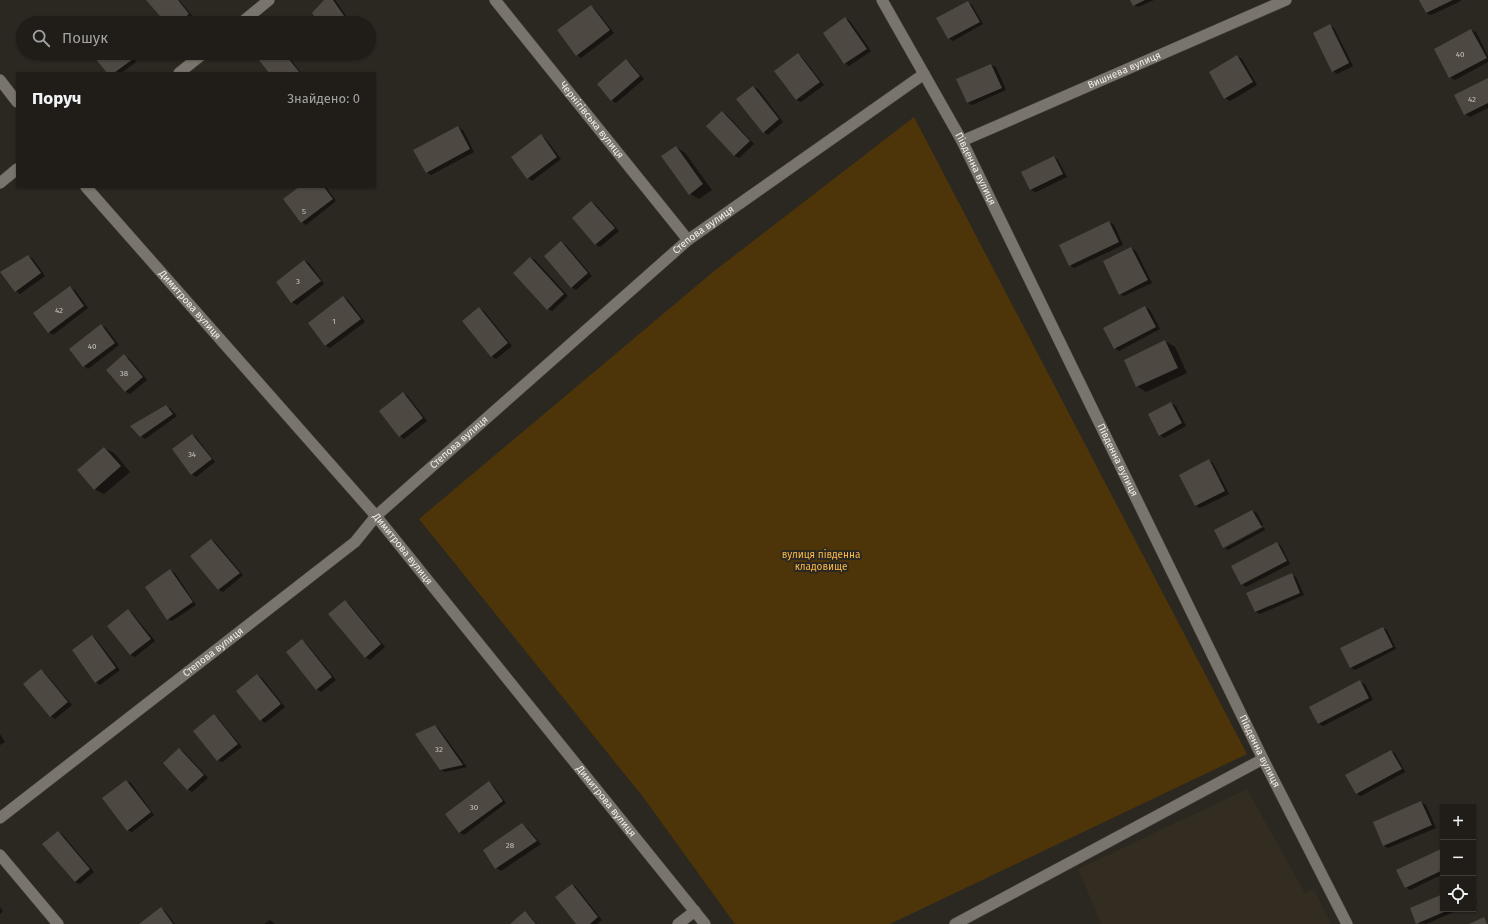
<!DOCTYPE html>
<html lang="uk">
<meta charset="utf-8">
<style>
body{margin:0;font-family:"Fira Sans",sans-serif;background:#282622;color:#f1f3f6}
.controls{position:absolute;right:12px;bottom:12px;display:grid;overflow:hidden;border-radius:0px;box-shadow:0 1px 3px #0004}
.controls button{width:36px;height:36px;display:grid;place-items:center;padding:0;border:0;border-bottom:1px solid #3d3b38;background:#201d19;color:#f1f3f6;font:20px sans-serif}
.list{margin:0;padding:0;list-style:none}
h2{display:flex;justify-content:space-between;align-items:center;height:52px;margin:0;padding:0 16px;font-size:17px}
h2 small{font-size:13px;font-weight:400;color:#a2a2a2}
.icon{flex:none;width:22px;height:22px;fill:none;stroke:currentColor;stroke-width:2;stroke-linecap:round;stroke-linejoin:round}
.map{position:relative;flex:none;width:1488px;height:924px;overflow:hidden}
.search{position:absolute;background:#201d19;box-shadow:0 1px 3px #0004;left:16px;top:16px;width:360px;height:44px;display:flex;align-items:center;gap:10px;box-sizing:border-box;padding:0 14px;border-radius:22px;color:#a2a2a2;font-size:15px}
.panel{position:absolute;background:#201d19;box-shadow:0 1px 3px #0004;left:16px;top:72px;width:360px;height:116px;border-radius:0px}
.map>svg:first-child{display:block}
.built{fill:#332c20}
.green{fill:#4d3509}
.shadow{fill:#0007}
.building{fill:#4d4942}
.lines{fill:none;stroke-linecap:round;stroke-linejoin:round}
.minor-casing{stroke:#494640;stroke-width:12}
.minor{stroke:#79746c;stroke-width:11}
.labels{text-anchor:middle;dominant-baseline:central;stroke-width:4;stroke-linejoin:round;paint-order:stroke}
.number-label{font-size:8px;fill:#c9c6c1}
.street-label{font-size:10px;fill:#f2efeb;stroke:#2b2721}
.park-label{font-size:10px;fill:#fdba43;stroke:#2b2721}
</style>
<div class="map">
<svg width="1488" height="924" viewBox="0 0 1488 924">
<rect width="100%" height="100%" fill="#2b2721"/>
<path class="built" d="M 1247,789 L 1305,893 L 1314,889 L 1331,924 L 1101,924 L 1078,869 Z"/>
<path class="green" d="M 914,117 L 1247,754 L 890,924 L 735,924 L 643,797 L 419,519 L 713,272 Z"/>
<path class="shadow" d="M 148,0 L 179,0 L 193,17 L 186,23 L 167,23 Z
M 325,0 L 335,0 L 351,23 L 320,23 Z
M 1131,0 L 1154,0 L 1138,7 L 1133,5 Z
M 1420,0 L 1460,0 L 1461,1 L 1431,15 L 1426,13 Z
M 968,2 L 972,5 L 983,24 L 953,41 L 949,38 Z
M 591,6 L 595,9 L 614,33 L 581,58 L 577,55 Z
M 845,18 L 850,21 L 871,51 L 849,66 L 845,63 Z
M 1330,26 L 1334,28 L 1353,66 L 1337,74 L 1333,71 Z
M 1471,30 L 1476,32 L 1488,56 L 1488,62 L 1455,80 L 1450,77 L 1435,49 Z
M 93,53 L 130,53 L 136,62 L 121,73 L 108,73 Z
M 261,53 L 286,53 L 301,73 L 270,73 Z
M 798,54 L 802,57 L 824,85 L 801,102 L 797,100 L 775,72 Z
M 1237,56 L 1242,59 L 1257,85 L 1230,101 L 1225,98 Z
M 626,60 L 630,63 L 644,79 L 616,103 L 611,100 Z
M 991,65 L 996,67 L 1006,90 L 972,105 L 968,103 L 957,79 Z
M 1488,79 L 1488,108 L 1470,117 L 1465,114 Z
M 753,87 L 758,89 L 783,122 L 768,135 L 764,132 Z
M 723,112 L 727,115 L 754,144 L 739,158 L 735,156 L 708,126 Z
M 458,127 L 463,130 L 474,152 L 431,175 L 426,172 Z
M 541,136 L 545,138 L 561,159 L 532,181 L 528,178 Z
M 676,147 L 685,153 L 712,190 L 699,199 L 690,194 Z
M 1054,157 L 1058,160 L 1067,177 L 1036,192 L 1031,190 L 1023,172 Z
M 300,187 L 326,187 L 336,201 L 306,225 L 302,222 Z
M 591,202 L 596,205 L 619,231 L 600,247 L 596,245 L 573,218 Z
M 1109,222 L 1114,225 L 1123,245 L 1074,268 L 1070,265 Z
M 562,243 L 566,245 L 592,276 L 576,290 L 571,287 Z
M 1131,248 L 1136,251 L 1152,283 L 1124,296 L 1120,294 Z
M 28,256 L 33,259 L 45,276 L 20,294 L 16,291 Z
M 531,258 L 535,260 L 568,296 L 552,311 L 548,309 Z
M 305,261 L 309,263 L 324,284 L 297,305 L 292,302 Z
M 70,288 L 75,290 L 88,308 L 53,335 L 49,332 Z
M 343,297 L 348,300 L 365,322 L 330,348 L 326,346 L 309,323 Z
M 1145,307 L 1150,310 L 1160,329 L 1119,351 L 1114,348 Z
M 479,308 L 484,311 L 512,346 L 496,359 L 491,356 Z
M 101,325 L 106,328 L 119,345 L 88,369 L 84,366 Z
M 1165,341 L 1175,347 L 1187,373 L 1146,392 L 1137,386 Z
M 124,356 L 129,358 L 147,380 L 130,394 L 126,392 L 107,370 Z
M 403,393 L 407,395 L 427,421 L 404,439 L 400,436 Z
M 1171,403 L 1176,406 L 1186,426 L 1164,438 L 1160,435 Z
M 166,406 L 171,409 L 177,416 L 145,439 L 141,436 Z
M 192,435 L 196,437 L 215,462 L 196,477 L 192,474 Z
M 104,448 L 114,453 L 130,472 L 104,494 L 94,489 Z
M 1209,460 L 1213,463 L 1229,494 L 1200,508 L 1196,506 Z
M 1252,511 L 1257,513 L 1263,525 L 1224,547 L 1215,531 Z
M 1264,527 L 1265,530 L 1228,550 L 1225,548 Z
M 211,540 L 216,543 L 243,575 L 223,592 L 219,590 L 191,556 Z
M 1277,543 L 1281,546 L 1290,564 L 1246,587 L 1242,584 Z
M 170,570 L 175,573 L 196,605 L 172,621 L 168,619 Z
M 1292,575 L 1296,577 L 1304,595 L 1260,614 L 1256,612 L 1248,594 Z
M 345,601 L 349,604 L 385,647 L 370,660 L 365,657 Z
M 128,610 L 132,613 L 155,641 L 135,657 L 131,655 L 108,626 Z
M 1383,628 L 1387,630 L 1396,649 L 1355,670 L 1351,668 Z
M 92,636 L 96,639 L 120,670 L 100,685 L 96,682 Z
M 302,640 L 306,643 L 336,680 L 321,692 L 317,689 Z
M 41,670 L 45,673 L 72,705 L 55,719 L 51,716 Z
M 257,675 L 262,678 L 285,707 L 265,723 L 261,720 Z
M 1360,682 L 1365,684 L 1373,700 L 1323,726 L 1318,723 Z
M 214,715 L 218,718 L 242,747 L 222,762 L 218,760 Z
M 435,726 L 439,729 L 467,767 L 445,772 L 441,770 Z
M 0,734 L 5,742 L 0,745 Z
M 179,749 L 184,752 L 208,778 L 192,792 L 188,789 Z
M 1391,751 L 1395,753 L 1405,772 L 1361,796 L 1357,794 L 1346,775 Z
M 126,781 L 131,783 L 154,815 L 132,832 L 127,830 Z
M 489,783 L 493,785 L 506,803 L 464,835 L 459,832 Z
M 1421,802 L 1426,805 L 1436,828 L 1388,848 L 1384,846 Z
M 522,825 L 526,827 L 541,844 L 501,871 L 496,868 Z
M 58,832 L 62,834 L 94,872 L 80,884 L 75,882 Z
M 1441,850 L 1443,851 L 1443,874 L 1410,890 L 1405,887 Z
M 572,885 L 576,887 L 602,920 L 597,924 L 577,924 Z
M 1473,891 L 1477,902 L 1476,903 L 1473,896 Z
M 1443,895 L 1443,909 L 1461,909 L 1426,924 L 1417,923 Z
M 0,907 L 3,911 L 0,914 Z
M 161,908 L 165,911 L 175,924 L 140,924 Z
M 525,912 L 529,915 L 537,924 L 511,924 Z
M 270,920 L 275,924 L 264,924 Z"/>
<path class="building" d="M 146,0 L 178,0 L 189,14 L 179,23 L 166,23 Z
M 324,0 L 333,0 L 349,23 L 319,23 L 312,13 Z
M 1130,0 L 1145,0 L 1133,6 Z
M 1419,0 L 1453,0 L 1426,13 Z
M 968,1 L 980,22 L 948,39 L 936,18 Z
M 591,5 L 610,30 L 576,56 L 557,30 Z
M 845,17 L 867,49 L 844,64 L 823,33 Z
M 1330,24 L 1349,63 L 1332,72 L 1313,33 Z
M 1471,29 L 1487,58 L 1449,78 L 1434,49 Z
M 91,53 L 128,53 L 133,59 L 114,73 L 107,73 Z
M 260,53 L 284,53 L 300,73 L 269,73 L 256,56 Z
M 798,53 L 820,82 L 796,100 L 774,71 Z
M 1237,55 L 1253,82 L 1224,99 L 1209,72 Z
M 626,59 L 640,76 L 611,101 L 597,84 Z
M 991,64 L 1002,88 L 967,103 L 956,79 Z
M 1488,78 L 1488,103 L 1464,115 L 1454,95 Z
M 753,86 L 779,119 L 763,133 L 736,99 Z
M 722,111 L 750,141 L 734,156 L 706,126 Z
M 458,126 L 470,149 L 426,173 L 413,150 Z
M 541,134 L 557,157 L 527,179 L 511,157 Z
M 676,146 L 703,184 L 689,195 L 661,156 Z
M 1054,156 L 1063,174 L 1030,190 L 1021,172 Z
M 299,187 L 324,187 L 333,199 L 301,223 L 283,199 Z
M 591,201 L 615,228 L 595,245 L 572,218 Z
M 1109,221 L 1119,242 L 1069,266 L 1059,245 Z
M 561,241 L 588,273 L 571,288 L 544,256 Z
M 1131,247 L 1148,280 L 1119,295 L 1103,261 Z
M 28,255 L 41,273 L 15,292 L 0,272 Z
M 530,257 L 564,294 L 547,310 L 513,273 Z
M 304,260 L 321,281 L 291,303 L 276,282 Z
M 70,286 L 84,306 L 48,333 L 33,313 Z
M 343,296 L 361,319 L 325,346 L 308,323 Z
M 1145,306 L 1156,327 L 1114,349 L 1103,328 Z
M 479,307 L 508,343 L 491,357 L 462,321 Z
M 101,324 L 115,343 L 83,367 L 69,349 Z
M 1165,340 L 1178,368 L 1136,387 L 1124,360 Z
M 124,354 L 143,377 L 125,392 L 106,370 Z
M 403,392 L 423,418 L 399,437 L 379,411 Z
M 1171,402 L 1182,423 L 1159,436 L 1148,414 Z
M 166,405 L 173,414 L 140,437 L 130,426 Z
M 192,434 L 212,459 L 191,475 L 172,449 Z
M 104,447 L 121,466 L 94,490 L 77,470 Z
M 1209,459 L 1225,491 L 1195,506 L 1179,475 Z
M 1252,510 L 1262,527 L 1223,548 L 1214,530 Z
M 211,539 L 240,573 L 218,590 L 190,556 Z
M 1277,542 L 1287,561 L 1241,585 L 1231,566 Z
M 170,569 L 193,602 L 167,620 L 145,587 Z
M 1292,573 L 1300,593 L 1255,612 L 1246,593 Z
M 345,600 L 381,644 L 365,658 L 328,614 Z
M 128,609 L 151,639 L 130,655 L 107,626 Z
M 1383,627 L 1393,647 L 1350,668 L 1340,648 Z
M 92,635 L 116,668 L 95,683 L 72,650 Z
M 302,639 L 332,677 L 316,690 L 286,652 Z
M 41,669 L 68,702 L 50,717 L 23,684 Z
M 257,674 L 281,704 L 260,721 L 236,691 Z
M 1360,680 L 1369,698 L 1318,724 L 1309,707 Z
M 214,714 L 238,744 L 217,761 L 193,731 Z
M 435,725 L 463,765 L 440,770 L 415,734 Z
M 179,748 L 204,775 L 187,790 L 163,763 Z
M 1391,750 L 1402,769 L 1356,794 L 1345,775 Z
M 126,780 L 151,812 L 127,831 L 102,798 Z
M 489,781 L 503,801 L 459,833 L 445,814 Z
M 1421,801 L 1432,825 L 1383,846 L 1373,822 Z
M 522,823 L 537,841 L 495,869 L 483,850 Z
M 58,831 L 90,869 L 75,882 L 42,844 Z
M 1441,849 L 1443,853 L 1443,870 L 1405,888 L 1396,870 Z
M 572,884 L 598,917 L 590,924 L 576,924 L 555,897 Z
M 1443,894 L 1443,909 L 1451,909 L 1416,924 L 1410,908 Z
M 161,907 L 173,924 L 139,924 Z
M 525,911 L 536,924 L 510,924 Z
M 1484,917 L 1487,924 L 1469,924 Z"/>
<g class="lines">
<defs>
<g id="minor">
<path id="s1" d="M 495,0 L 688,240"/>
<path id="s2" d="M 882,0 L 962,141 L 1263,759 L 1347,924"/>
<path d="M 241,23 L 269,0"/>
<path d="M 179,73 L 204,53"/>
<path d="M 0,80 L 17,102"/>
<path id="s3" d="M 962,141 L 1286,0"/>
<path d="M 0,183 L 17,169"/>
<path id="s4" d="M 86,187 L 376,516 L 705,924"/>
<path id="s5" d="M 0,818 L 355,542 L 376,516 L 688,240 L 924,74"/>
<path d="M 0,855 L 58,924"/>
<path d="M 678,924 L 695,911"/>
<path d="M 955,924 L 1263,759"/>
</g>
</defs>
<use href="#minor" class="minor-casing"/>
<use href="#minor" class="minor"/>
</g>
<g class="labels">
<g class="number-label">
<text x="1460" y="54">40</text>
<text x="1472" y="99">42</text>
<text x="304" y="211">5</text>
<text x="298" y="281">3</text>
<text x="59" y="310">42</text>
<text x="334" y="321">1</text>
<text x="92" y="346">40</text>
<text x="124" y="373">38</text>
<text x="192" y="454">34</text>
<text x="439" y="749">32</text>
<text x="474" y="807">30</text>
<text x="510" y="845">28</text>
</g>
<g class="street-label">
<text stroke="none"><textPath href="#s3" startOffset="177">Вишнева вулиця</textPath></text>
<text stroke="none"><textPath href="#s1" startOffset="154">Чернігівська вулиця</textPath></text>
<text stroke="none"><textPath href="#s2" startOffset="193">Південна вулиця</textPath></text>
<text stroke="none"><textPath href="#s5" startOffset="918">Степова вулиця</textPath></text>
<text stroke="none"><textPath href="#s4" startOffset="157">Димитрова вулиця</textPath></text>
<text stroke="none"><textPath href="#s5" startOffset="594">Степова вулиця</textPath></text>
<text stroke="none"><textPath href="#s2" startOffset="517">Південна вулиця</textPath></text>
<text stroke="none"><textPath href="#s4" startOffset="481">Димитрова вулиця</textPath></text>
<text stroke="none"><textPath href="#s5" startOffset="270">Степова вулиця</textPath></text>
<text stroke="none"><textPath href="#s2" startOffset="841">Південна вулиця</textPath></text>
<text stroke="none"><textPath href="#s4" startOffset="805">Димитрова вулиця</textPath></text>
</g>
<g class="park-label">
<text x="821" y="555">вулиця південна<tspan x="821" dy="12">кладовище</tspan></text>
</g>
</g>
</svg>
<div class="controls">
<button>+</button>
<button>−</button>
<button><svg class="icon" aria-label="locate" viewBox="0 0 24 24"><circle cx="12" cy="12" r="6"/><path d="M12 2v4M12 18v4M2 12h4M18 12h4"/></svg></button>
</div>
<div class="search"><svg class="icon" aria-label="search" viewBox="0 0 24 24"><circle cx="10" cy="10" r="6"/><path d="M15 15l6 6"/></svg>Пошук</div>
<section class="panel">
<h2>Поруч<small>Знайдено: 0</small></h2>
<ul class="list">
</ul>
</section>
</div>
